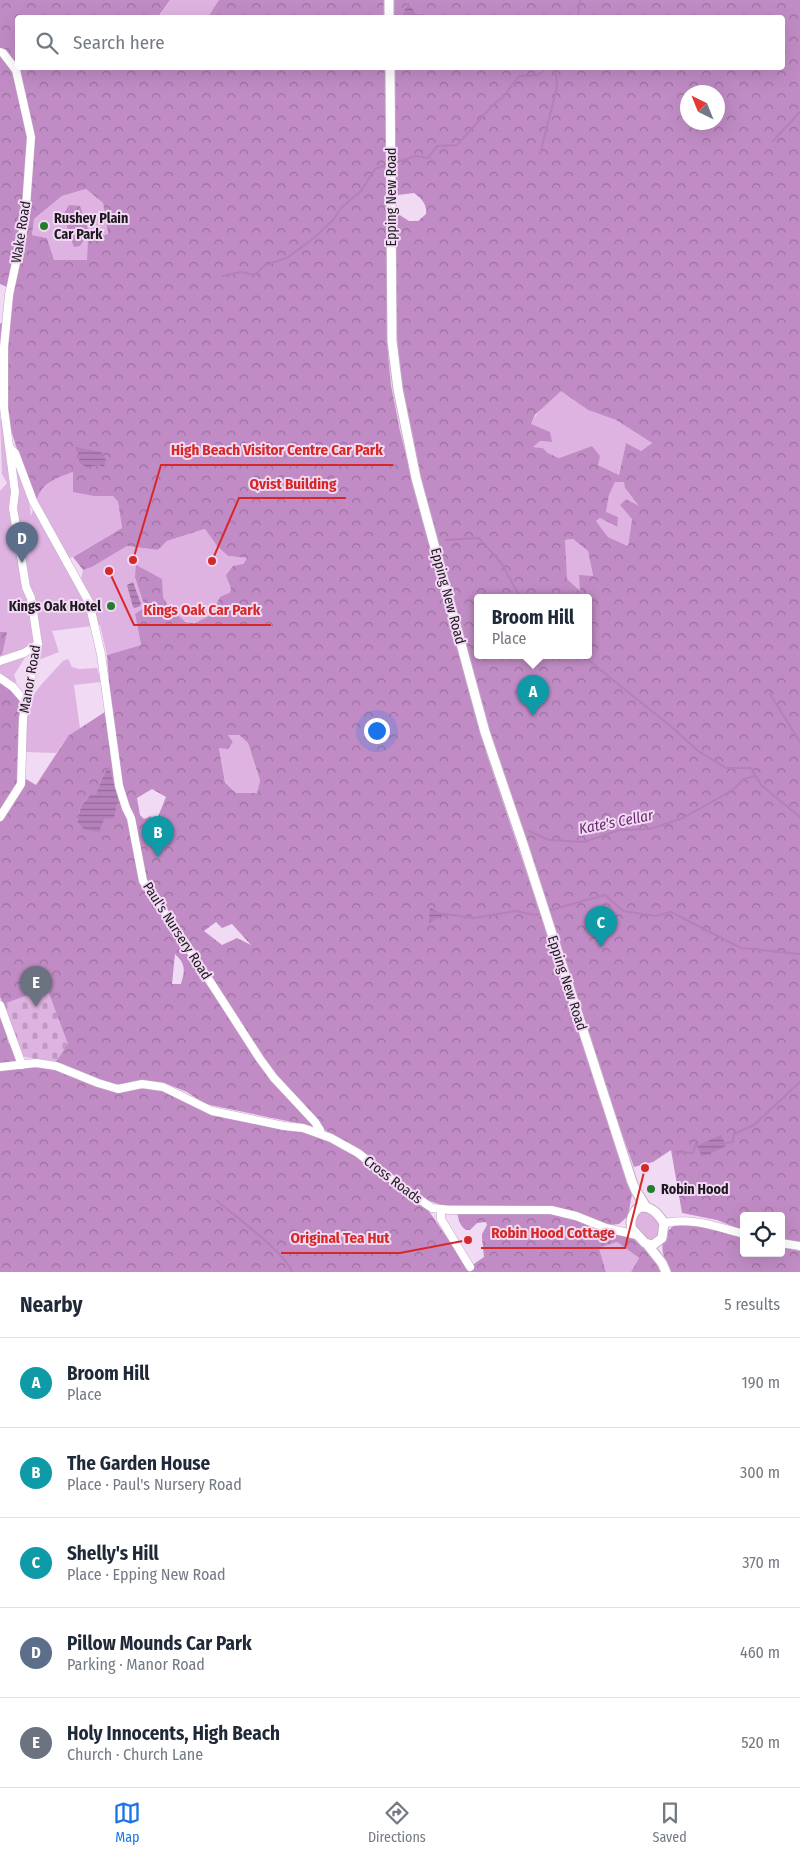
<!DOCTYPE html>
<meta charset="utf-8">
<style>
body{margin:0;font-family:"Fira Sans Condensed",sans-serif;background:#f2f2f3;color:#1f2937}
.controls{position:absolute;right:15px;bottom:15px;display:grid;overflow:hidden;border-radius:5px;box-shadow:0 5px 20px #0002}
.controls button{width:45px;height:45px;display:grid;place-items:center;padding:0;border:0;border-bottom:1px solid #e0e1e3;background:#fff;color:#1f2937;font:25px sans-serif}
.compass{position:absolute;left:680px;top:85px;width:45px;height:45px;border-radius:50%;background:#fff;box-shadow:0 5px 20px #0002;rotate:317deg}
.you{position:absolute;left:376px;top:730px;width:18px;height:18px;margin:-12px;border:4px solid #fff;border-radius:50%;background:#1a73e8;box-shadow:0 0 0 8px #1a73e833}
.badge{display:grid;place-items:center;width:32px;height:32px;border-radius:50%;background:#1a73e8;color:#fff;font-size:16px;font-weight:700}
.pin{position:absolute;translate:-50% -41px;filter:drop-shadow(0 1px 2px #0008)}
.pin::after{content:'';position:absolute;top:26px;width:18px;height:15px;background:inherit;clip-path:polygon(0 0,100% 0,50% 100%)}
.popup{position:absolute;left:474px;top:594px;width:118px;height:65px;box-sizing:border-box;display:grid;place-content:center;border-radius:5px;background:#fff;filter:drop-shadow(0 1px 4px #0005);font-size:16px;white-space:nowrap;color:#747a83}
.popup b{font-size:19px;color:#1f2937}
.popup::after{content:'';position:absolute;left:50%;top:100%;margin-left:-10px;border:10px solid transparent;border-top-color:#fff}
.list{margin:0;padding:0;list-style:none}
h2{display:flex;justify-content:space-between;align-items:center;height:65px;margin:0;padding:0 20px;font-size:21px}
h2 small{font-size:16px;font-weight:400;color:#747a83}
.list li{display:grid;grid-template-columns:32px 1fr auto;gap:15px;align-items:center;box-sizing:border-box;height:90px;padding:0 20px;border-top:1px solid #e0e1e3}
.list b{display:block;font-size:19px;white-space:nowrap}
.list p{margin:0;font-size:16px;white-space:nowrap;color:#747a83}
.list em{font-size:16px;font-style:normal;color:#747a83}
.icon{flex:none;width:28px;height:28px;fill:none;stroke:currentColor;stroke-width:2;stroke-linecap:round;stroke-linejoin:round}
.map{position:relative;flex:none;width:800px;height:1272px;overflow:hidden}
.search{position:absolute;background:#fff;box-shadow:0 5px 20px #0002;left:15px;right:15px;top:15px;height:55px;display:flex;align-items:center;gap:12px;box-sizing:border-box;padding:0 18px;border-radius:5px;color:#747a83;font-size:19px}
.sheet{height:515px;background:#fff}
nav{display:flex;justify-content:space-around;align-items:center;box-sizing:border-box;height:70px;border-top:1px solid #e0e1e3;background:#fff;font-size:14px;color:#747a83}
nav a{display:grid;justify-items:center;gap:2px}
nav .on{color:#1a73e8}
.map>svg:first-child{display:block}
.grass{fill:#deb3e1}
.forest{fill:url(#forest-crowns);fill-rule:evenodd}
.cemetery{fill:url(#cemetery-stones)}
.water{fill:url(#water-rules)}
.lines{fill:none;stroke-linecap:round;stroke-linejoin:round}
.stream{stroke:#b581ba;stroke-width:2}
.minor-casing{stroke:#c3adc5;stroke-width:9}
.major-casing{stroke:#c3adc5;stroke-width:11}
.minor{stroke:#fff;stroke-width:8}
.major{stroke:#fff;stroke-width:9}
.poi-dot{fill:#257c2a;stroke:#f1daf3;stroke-width:2}
.labels{text-anchor:middle;dominant-baseline:central;stroke-width:4;stroke-linejoin:round;paint-order:stroke}
.street-label{font-size:14px;fill:#201820;stroke:#f1daf3}
.poi-label{font-size:14px;font-weight:bold;fill:#201820;stroke:#f1daf3;text-anchor:start}
.water-label{font-size:15px;font-style:italic;fill:#692a70;stroke:#f1daf3}
.leader{fill:none;stroke:#d62828;stroke-width:2}
.callout-dot{fill:#d62828;stroke:#f1daf3;stroke-width:2}
.callout-label{font-size:15px;text-anchor:middle;font-weight:bold;fill:#d62828;stroke:#f1daf3;stroke-width:4;stroke-linejoin:round;paint-order:stroke}
</style>
<div class="map">
<svg width="800" height="1272" viewBox="0 0 800 1272">
<defs>
<pattern id="forest-crowns" width="20" height="18" patternUnits="userSpaceOnUse" patternTransform="scale(1.25)"><rect width="20" height="18" fill="#c18cc5"/><path d="M2 6a3 3 0 1 1 6 0M12 15a3 3 0 1 1 6 0" fill="none" stroke="#9c71a0"/></pattern>
<pattern id="cemetery-stones" width="16" height="16" patternUnits="userSpaceOnUse" patternTransform="scale(1.25)"><rect width="16" height="16" fill="#deb3e1"/><path d="M2 7V4a2 2 0 0 1 4 0v3zM10 15v-3a2 2 0 0 1 4 0v3z" fill="#be99c1"/></pattern>
<pattern id="water-rules" width="6" height="5" patternUnits="userSpaceOnUse" patternTransform="scale(1.25)"><rect width="6" height="5" fill="#b581ba"/><path d="M0 2.5h6" fill="none" stroke="#936997"/></pattern>
</defs>
<rect width="100%" height="100%" fill="#f1daf3"/>
<path class="grass" d="M 170,0 L 220,0 L 208,17 L 158,18 Z
M 86,189 L 103,203 L 108,234 L 88,260 L 54,260 L 47,238 L 32,235 L 34,219 L 62,196 Z
M 561,390 L 588,410 L 616,420 L 652,443 L 641,451 L 626,444 L 619,475 L 598,465 L 592,446 L 559,458 L 548,453 L 543,448 L 532,447 L 540,441 L 552,442 L 531,424 C 537,411 550,401 561,390 Z
M 0,419 L 3,419 L 26,478 L 31,516 L 40,489 L 53,479 L 73,472 L 94,496 L 113,496 L 118,502 L 122,528 L 67,560 L 81,580 L 83,570 L 92,567 L 127,546 L 158,550 L 167,541 L 206,529 L 218,547 L 228,556 L 247,558 L 228,583 L 231,590 L 229,593 C 224,600 218,609 211,615 C 189,632 174,616 163,597 L 142,595 L 145,607 L 135,614 L 141,645 L 107,655 L 100,625 L 52,631 L 59,652 L 36,661 L 28,653 L 14,675 L 17,683 L 0,677 L 0,667 L 6,632 L 0,632 L 0,491 L 7,483 L 2,474 Z
M 615,482 L 625,482 L 625,488 L 640,507 L 632,519 L 628,546 L 608,537 L 596,521 L 600,518 L 616,527 L 606,512 L 609,494 Z
M 573,539 L 588,551 L 593,577 L 581,592 L 566,579 L 565,540 Z
M 68,659 L 72,667 L 79,669 L 97,668 L 101,682 L 74,685 L 80,729 L 68,736 L 56,753 L 26,752 C 24,699 28,699 63,661 Z
M 228,735 L 239,735 L 248,743 L 260,782 L 257,793 L 236,793 L 225,781 L 219,747 L 227,749 L 233,742 Z
M 640,1212 L 646,1212 C 660,1220 660,1223 659,1238 L 649,1241 L 636,1231 L 634,1222 Z
M 617,1242 L 639,1258 L 631,1272 L 606,1272 L 599,1248 Z"/>
<path class="forest" d="M 0,0 L 170,0 L 158,17 L 18,18 L 18,68 L 385,68 L 388,355 L 391,385 L 400,431 L 422,518 L 487,755 L 595,1076 L 632,1194 L 628,1216 L 619,1224 L 610,1225 L 563,1209 L 539,1206 L 441,1205 L 427,1200 L 412,1192 L 359,1149 L 321,1128 L 205,1104 L 187,1092 L 167,1084 L 149,1082 L 130,1084 L 109,1084 L 55,1063 L 3,1004 L 0,997 L 0,821 L 26,779 L 36,785 L 68,736 L 111,708 L 107,655 L 141,645 L 135,614 L 145,607 L 135,577 L 136,565 L 162,579 L 163,597 L 170,609 L 186,622 L 195,623 L 211,615 L 220,597 L 229,593 L 231,590 L 226,575 L 233,566 L 243,564 L 247,558 L 228,556 L 218,547 L 205,529 L 167,541 L 158,550 L 127,546 L 92,567 L 83,570 L 73,557 L 122,528 L 118,502 L 113,496 L 94,496 L 73,492 L 73,472 C 57,478 42,482 37,499 L 25,475 L 7,417 L 8,345 L 3,343 L 0,400 L 0,324 L 9,315 L 7,287 L 0,284 ZM 86,189 L 103,203 L 108,234 L 88,241 L 87,260 L 54,260 L 47,238 L 32,235 L 34,219 L 62,196 ZM 228,735 L 239,735 L 248,743 L 260,781 L 257,793 L 236,793 L 225,782 L 219,748 L 228,749 L 233,742 ZM 109,767 L 83,829 L 77,822 L 81,806 L 90,795 L 96,795 L 102,778 ZM 152,789 L 166,797 L 155,824 L 152,823 L 151,816 L 144,819 L 140,815 L 137,798 ZM 216,922 L 222,928 L 232,924 L 251,945 L 237,938 L 222,945 L 204,931 ZM 175,954 C 186,964 185,971 181,984 L 172,984 Z
M 219,0 L 384,0 L 385,17 L 208,17 Z
M 394,0 L 800,0 L 800,1246 L 781,1242 L 781,1216 L 744,1216 L 744,1231 L 717,1220 L 682,1213 L 671,1150 L 653,1162 L 634,1167 L 607,1093 L 473,680 L 409,433 L 401,387 L 397,339 L 395,215 L 398,214 L 409,221 L 418,221 L 426,214 C 427,204 422,199 414,193 L 398,195 L 393,183 L 394,68 L 782,68 L 782,18 L 427,18 L 424,14 L 416,13 L 408,2 L 401,17 L 394,18 ZM 688,92 L 718,92 L 718,122 L 688,122 ZM 561,391 L 588,410 L 616,420 L 652,443 L 641,451 L 626,443 L 619,475 L 598,465 L 600,456 L 592,446 L 559,458 L 548,453 L 543,448 L 533,447 L 540,441 L 552,442 L 550,432 L 531,424 L 535,415 ZM 615,482 L 624,482 L 625,488 L 639,506 L 626,499 L 620,505 L 632,519 L 628,546 L 608,537 L 596,521 L 600,518 L 617,527 L 618,517 L 606,512 L 609,495 ZM 573,539 L 588,551 L 593,576 L 579,575 L 580,591 L 567,579 L 565,540 ZM 478,597 L 588,597 L 588,655 L 478,655 Z
M 69,205 L 80,206 L 89,232 L 80,246 L 74,247 L 63,215 Z
M 0,632 L 7,632 L 2,655 L 0,656 Z
M 0,679 C 9,685 20,696 22,707 L 19,781 L 0,813 Z
M 0,1010 L 11,1036 L 7,1038 L 9,1044 L 13,1042 L 17,1060 L 15,1062 L 0,1064 Z
M 30,1066 L 50,1068 L 66,1072 L 98,1087 L 161,1089 L 202,1108 L 323,1137 L 360,1158 L 426,1207 L 468,1268 L 484,1257 L 482,1238 L 482,1234 L 487,1225 L 486,1222 L 477,1223 L 470,1230 L 466,1230 C 460,1226 459,1220 457,1213 L 510,1211 L 558,1214 L 631,1237 C 645,1244 654,1258 661,1272 L 631,1272 L 639,1258 L 617,1242 L 599,1248 L 606,1272 L 0,1272 L 0,1069 Z
M 679,1222 L 744,1236 L 744,1253 L 781,1253 L 781,1247 L 800,1251 L 800,1272 L 670,1272 C 660,1251 657,1236 679,1222 Z"/>
<path class="cemetery" d="M 47,988 L 68,1044 L 55,1063 L 25,1057 L 22,1055 L 3,1004 Z"/>
<path class="water" d="M 408,2 L 416,13 L 424,14 L 427,17 L 401,17 Z
M 75,447 L 101,452 L 106,460 L 104,467 L 95,464 L 87,468 L 79,462 L 79,455 Z
M 133,582 L 141,604 L 140,606 L 135,608 L 133,607 L 127,585 Z
M 109,766 L 118,799 L 114,818 L 104,819 L 99,832 L 83,829 L 77,822 L 81,806 L 90,795 L 96,794 L 102,778 Z
M 430,908 L 444,914 L 429,923 Z
M 721,1135 L 726,1146 L 702,1157 L 697,1146 Z"/>
<g class="lines">
<path class="stream" d="M 576,18 L 578,16 L 580,0
M 773,141 L 800,112
M 540,154 L 557,87 L 556,75 L 552,68
M 394,163 L 416,156 L 428,158 L 437,146 L 457,145 L 494,104 L 503,97 L 519,76 L 538,75 L 547,68
M 222,276 L 241,272 L 255,275 L 265,265 L 287,258 L 315,237 L 333,220 L 342,207 L 361,191 L 375,169 L 387,165
M 445,540 L 479,538 L 502,564 L 520,597
M 582,655 L 674,729 L 698,751 L 726,768 L 751,768 L 762,786 L 800,817
M 770,694 L 800,742
M 529,831 L 549,840 L 584,842 L 619,830 L 650,829 L 683,818 L 733,790 L 744,779 L 755,776
M 547,911 L 605,895 L 623,911 L 655,916 L 671,912 L 741,948 L 800,954
M 444,914 L 474,918 L 516,911 L 535,915 L 543,913
M 725,1143 L 733,1142 L 734,1134 L 754,1125 L 800,1082
M 675,1152 L 693,1153 L 696,1143 L 697,1146
M 216,1200 C 232,1214 287,1254 292,1272"/>
<defs>
<path id="minor" d="M 0,52 L 3,53 L 16,70 L 31,137 L 25,221 L 9,295 L 4,347 L 4,408 L 15,492 L 13,508 L 26,587 L 31,598 L 38,644 L 23,718 L 21,784 L 0,817
M 10,448 L 15,453 L 33,501 L 89,602 L 101,654 L 119,786 L 126,808 L 131,818 L 143,881 L 184,941 L 260,1059 L 274,1078 L 315,1122 L 320,1130 L 319,1133
M 0,661 L 24,653 L 38,644
M 0,678 L 13,687 L 26,702
M 0,1005 L 22,1065
M 0,1067 L 36,1063 L 56,1066 L 98,1083 L 118,1089 L 142,1084 L 163,1087 L 212,1111 L 284,1126 L 303,1128 L 331,1138 L 358,1153 L 403,1188 L 432,1208 L 450,1210 L 551,1210 L 576,1216 L 606,1228 L 637,1235
M 441,1210 L 441,1219 L 470,1267
M 664,1223 C 692,1217 717,1227 744,1234
M 781,1243 L 800,1246"/>
<path id="major" d="M 389,0 L 389,18
M 390,68 L 392,341 L 398,389 L 416,478 L 485,732 L 523,844 L 632,1182 L 636,1191 L 646,1207
M 640,1207 C 652,1206 658,1214 664,1223 L 662,1238 L 653,1245 L 645,1243 L 632,1229 C 629,1221 633,1211 640,1207 Z
M 647,1244 L 662,1263 L 666,1272"/>
</defs>
<use href="#minor" class="minor-casing"/>
<use href="#major" class="major-casing"/>
<use href="#minor" class="minor"/>
<use href="#major" class="major"/>
</g>
<g class="poi-dot">
<circle cx="44" cy="226" r="5"/>
<circle cx="111" cy="606" r="5"/>
<circle cx="651" cy="1189" r="5"/>
</g>
<g class="labels">
<g class="street-label">
<text transform="translate(391 197) rotate(-90)">Epping New Road</text>
<text transform="translate(21 232) rotate(-81)">Wake Road</text>
<text transform="translate(448 596) rotate(75)">Epping New Road</text>
<text transform="translate(30 679) rotate(-80)">Manor Road</text>
<text transform="translate(177 931) rotate(57)">Paul's Nursery Road</text>
<text transform="translate(567 983) rotate(72)">Epping New Road</text>
<text transform="translate(393 1180) rotate(37)">Cross Roads</text>
</g>
<g class="poi-label">
<text x="54" y="218">Rushey Plain<tspan x="54" dy="16">Car Park</tspan></text>
<text x="101" y="606" text-anchor="end">Kings Oak Hotel</text>
<text x="661" y="1189">Robin Hood</text>
</g>
<g class="water-label">
<text transform="translate(616 822) rotate(-11)">Kate's Cellar</text>
</g>
</g>
<path class="leader" d="M133 560L161 465H393M212 561L239 498H346M109 571L134 625H271M645 1168L625 1248H481M468 1240L400 1253H281"/>
<g class="callout-dot">
<circle cx="133" cy="560" r="5"/>
<circle cx="212" cy="561" r="5"/>
<circle cx="109" cy="571" r="5"/>
<circle cx="645" cy="1168" r="5"/>
<circle cx="468" cy="1240" r="5"/>
</g>
<g class="callout-label">
<text x="277" y="455">High Beach Visitor Centre Car Park</text>
<text x="293" y="489">Qvist Building</text>
<text x="202" y="615">Kings Oak Car Park</text>
<text x="553" y="1238">Robin Hood Cottage</text>
<text x="340" y="1243">Original Tea Hut</text>
</g>
</svg>
<div class="controls">
<button><svg class="icon" aria-label="locate" viewBox="0 0 24 24"><circle cx="12" cy="12" r="6"/><path d="M12 2v4M12 18v4M2 12h4M18 12h4"/></svg></button>
</div>
<svg class="compass" viewBox="-18 -18 36 36"><path d="M0-13l5 13h-10z" fill="#e53935"/><path d="M0 13l5-13h-10z" fill="#747a83"/></svg>
<div class="you"></div>
<div class="pin badge" style="left:533px;top:716px;background:#0f9aa8">A</div>
<div class="popup"><b>Broom Hill</b>Place</div>
<div class="pin badge" style="left:158px;top:857px;background:#0f9aa8">B</div>
<div class="pin badge" style="left:601px;top:947px;background:#0f9aa8">C</div>
<div class="pin badge" style="left:22px;top:563px;background:#5c6f8a">D</div>
<div class="pin badge" style="left:36px;top:1007px;background:#6b7280">E</div>
<div class="search"><svg class="icon" aria-label="search" viewBox="0 0 24 24"><circle cx="10" cy="10" r="6"/><path d="M15 15l6 6"/></svg>Search here</div>
</div>
<section class="sheet">
<h2>Nearby<small>5 results</small></h2>
<ul class="list">
<li><span class="badge" style="background:#0f9aa8">A</span><div><b>Broom Hill</b><p>Place</p></div><em>190 m</em></li>
<li><span class="badge" style="background:#0f9aa8">B</span><div><b>The Garden House</b><p>Place · Paul's Nursery Road</p></div><em>300 m</em></li>
<li><span class="badge" style="background:#0f9aa8">C</span><div><b>Shelly's Hill</b><p>Place · Epping New Road</p></div><em>370 m</em></li>
<li><span class="badge" style="background:#5c6f8a">D</span><div><b>Pillow Mounds Car Park</b><p>Parking · Manor Road</p></div><em>460 m</em></li>
<li><span class="badge" style="background:#6b7280">E</span><div><b>Holy Innocents, High Beach</b><p>Church · Church Lane</p></div><em>520 m</em></li>
</ul>
</section>
<nav>
<a class="on"><svg class="icon" aria-label="map" viewBox="0 0 24 24"><path d="M3 6l6-2 6 2 6-2v14l-6 2-6-2-6 2zM9 4v14M15 6v14"/></svg>Map</a>
<a><svg class="icon" aria-label="directions" viewBox="0 0 24 24"><path d="M12 3l9 9-9 9-9-9zM9 14v-3h6M13 9l2 2-2 2"/></svg>Directions</a>
<a><svg class="icon" aria-label="saved" viewBox="0 0 24 24"><path d="M7 4h10v16l-5-4-5 4z"/></svg>Saved</a>
</nav>
